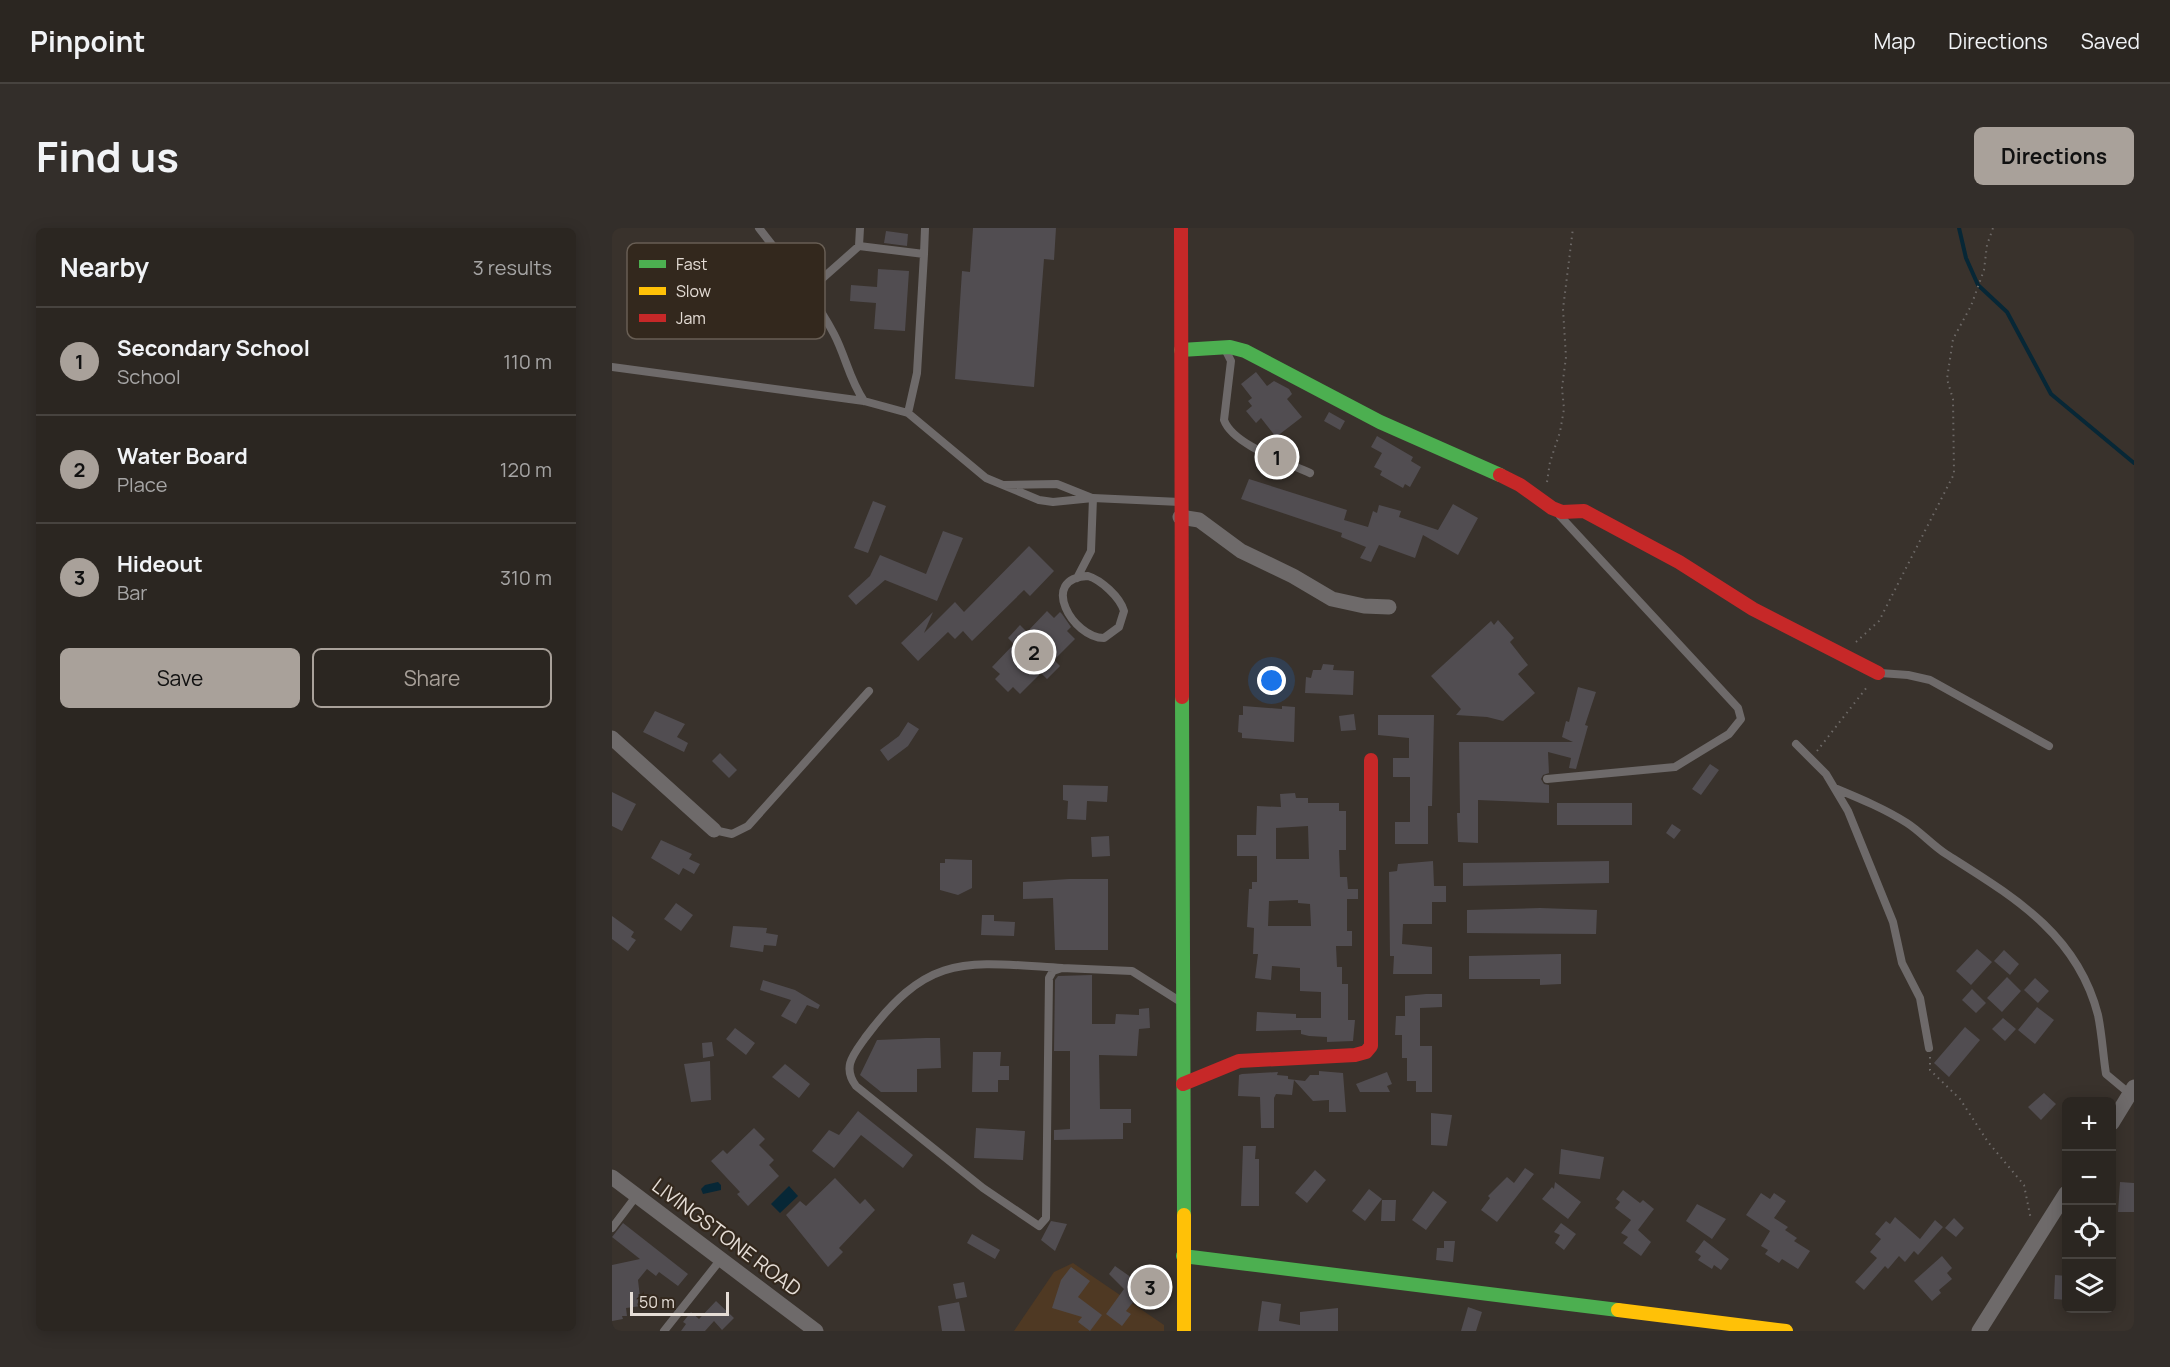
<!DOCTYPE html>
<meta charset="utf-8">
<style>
body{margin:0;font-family:Manrope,sans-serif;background:#332e2a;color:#f1f3f6}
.controls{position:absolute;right:18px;bottom:18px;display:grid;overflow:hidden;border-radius:9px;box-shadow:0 3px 15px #0003}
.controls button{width:54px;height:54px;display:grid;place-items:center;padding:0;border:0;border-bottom:2px solid #47433f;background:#2b2621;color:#f1f3f6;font:30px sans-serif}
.scale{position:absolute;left:18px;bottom:15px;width:99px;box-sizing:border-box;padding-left:6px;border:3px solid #e5ddd6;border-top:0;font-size:16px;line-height:21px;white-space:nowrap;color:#e5ddd6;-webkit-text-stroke:4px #33281d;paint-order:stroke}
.you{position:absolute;left:660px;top:453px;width:21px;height:21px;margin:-15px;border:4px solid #fff;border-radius:50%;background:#1a73e8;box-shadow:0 0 0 9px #1a73e833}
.badge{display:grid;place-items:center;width:39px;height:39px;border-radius:50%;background:#a9a19a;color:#111;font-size:20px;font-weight:700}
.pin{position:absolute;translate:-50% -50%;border:3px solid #fff;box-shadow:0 2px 6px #0006}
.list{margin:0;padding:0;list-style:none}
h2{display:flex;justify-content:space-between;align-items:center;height:78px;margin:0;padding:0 24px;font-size:26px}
h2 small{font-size:20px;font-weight:400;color:#a6a5a5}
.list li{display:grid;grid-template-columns:39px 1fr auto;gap:18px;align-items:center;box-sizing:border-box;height:108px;padding:0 24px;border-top:2px solid #47433f}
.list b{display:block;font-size:22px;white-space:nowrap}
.list p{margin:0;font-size:20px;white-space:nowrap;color:#a6a5a5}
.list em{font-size:20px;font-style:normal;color:#a6a5a5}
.actions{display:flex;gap:12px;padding:18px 24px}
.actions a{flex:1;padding:14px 0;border:2px solid #a9a19a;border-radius:9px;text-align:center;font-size:21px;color:#a9a19a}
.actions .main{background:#a9a19a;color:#111}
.icon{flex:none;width:33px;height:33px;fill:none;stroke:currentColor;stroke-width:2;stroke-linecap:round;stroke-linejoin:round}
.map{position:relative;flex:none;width:1522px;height:1103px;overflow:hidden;border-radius:9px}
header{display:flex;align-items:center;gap:36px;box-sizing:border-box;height:84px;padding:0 30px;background:#2b2621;border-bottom:2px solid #47433f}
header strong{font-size:28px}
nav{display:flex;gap:33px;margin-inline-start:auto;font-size:21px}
.intro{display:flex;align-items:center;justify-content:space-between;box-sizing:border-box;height:144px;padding:0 36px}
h1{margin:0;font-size:42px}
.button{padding:15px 27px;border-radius:9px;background:#a9a19a;color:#111;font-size:21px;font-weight:700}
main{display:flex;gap:36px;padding:0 36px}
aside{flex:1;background:#2b2621;border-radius:9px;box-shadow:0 3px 15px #0003}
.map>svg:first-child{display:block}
.green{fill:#4f3923}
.water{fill:#072736}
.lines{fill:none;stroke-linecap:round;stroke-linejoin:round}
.stream{stroke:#072736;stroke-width:4}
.building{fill:#514d51;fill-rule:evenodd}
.path{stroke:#6d6967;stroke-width:2;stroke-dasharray:1.5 4.5;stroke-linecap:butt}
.lane{stroke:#6e6a6a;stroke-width:8}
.street{stroke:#6e6a6a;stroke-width:15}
.fast{stroke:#4caf50;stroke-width:14}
.slow{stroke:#ffc107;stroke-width:14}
.jam{stroke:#c62828;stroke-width:14}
.labels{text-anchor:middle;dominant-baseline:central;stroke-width:4.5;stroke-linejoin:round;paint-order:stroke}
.street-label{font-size:20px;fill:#e5ddd6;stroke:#33281d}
.key{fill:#33281d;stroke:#685e54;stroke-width:1.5}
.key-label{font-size:16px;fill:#e5ddd6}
</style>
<header>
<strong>Pinpoint</strong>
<nav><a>Map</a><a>Directions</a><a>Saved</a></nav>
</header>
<div class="intro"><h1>Find us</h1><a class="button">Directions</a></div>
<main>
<aside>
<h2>Nearby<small>3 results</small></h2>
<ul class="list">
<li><span class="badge">1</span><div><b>Secondary School</b><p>School</p></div><em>110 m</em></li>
<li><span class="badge">2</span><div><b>Water Board</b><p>Place</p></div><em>120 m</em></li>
<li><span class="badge">3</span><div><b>Hideout</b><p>Bar</p></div><em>310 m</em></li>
</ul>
<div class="actions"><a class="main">Save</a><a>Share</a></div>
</aside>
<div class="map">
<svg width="1522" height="1103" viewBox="0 0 1522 1103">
<rect width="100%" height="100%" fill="#39322c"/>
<path class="green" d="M 461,1035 L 552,1097 L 552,1103 L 402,1103 L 442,1044 Z"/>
<path class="water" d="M 106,954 L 109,957 L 109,962 L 91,966 L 89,961 L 93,957 Z
M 177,958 L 186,968 L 168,985 L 159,976 Z"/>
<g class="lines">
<path class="stream" d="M 1347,0 L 1354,30 L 1366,57 L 1395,84 L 1439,166 L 1522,235"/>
</g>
<path class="building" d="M 361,0 L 444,0 L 442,32 L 432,31 L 422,159 L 343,151 L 350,43 L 358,44 Z
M 274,3 L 296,6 L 295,18 L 272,15 Z
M 266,41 L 297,43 L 293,103 L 262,101 L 264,75 L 238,73 L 239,57 L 265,59 Z
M 644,144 L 655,158 L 662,153 L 677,161 L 680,166 L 675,171 L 690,189 L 664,209 L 649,190 L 644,195 L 634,183 L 640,178 L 636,173 L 640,170 L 629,156 Z
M 717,184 L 733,193 L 728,202 L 712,193 Z
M 765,208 L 801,229 L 799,233 L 809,239 L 798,259 L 793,256 L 791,260 L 768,247 L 770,243 L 762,239 L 770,225 L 759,219 Z
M 637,251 L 735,282 L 732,292 L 756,299 L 761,283 L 765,285 L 767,277 L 789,283 L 787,289 L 826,302 L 841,276 L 866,290 L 846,327 L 811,307 L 803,330 L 767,317 L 759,334 L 748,330 L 754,319 L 729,309 L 730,305 L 629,271 Z
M 261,273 L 274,278 L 256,325 L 242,320 Z
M 331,303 L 351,310 L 325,373 L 273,352 L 244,377 L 236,368 L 258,348 L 268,327 L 314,346 Z
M 417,318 L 442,343 L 418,368 L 412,362 L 360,413 L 351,403 L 343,411 L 336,404 L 306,433 L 289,415 L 321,384 L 312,405 L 343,374 L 352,384 Z
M 435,383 L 442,390 L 448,384 L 450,386 L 459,399 L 455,403 L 463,411 L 442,432 L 448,438 L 435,451 L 429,445 L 408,466 L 401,459 L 396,464 L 383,451 L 388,446 L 380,439 L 402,416 L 396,410 L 408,397 L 415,404 Z
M 886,392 L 902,410 L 898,414 L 916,437 L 906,446 L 923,465 L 891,493 L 875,489 L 844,487 L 849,481 L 819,448 L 879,393 L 882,397 Z
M 711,436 L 722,437 L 721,442 L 742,443 L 741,467 L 693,465 L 694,449 L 699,450 L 701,442 L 709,442 Z
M 966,459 L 984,464 L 973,497 L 976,498 L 964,541 L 957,540 L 959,530 L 936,524 L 937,545 L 931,547 L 929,551 L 932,556 L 937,557 L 937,575 L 866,572 L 866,615 L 846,614 L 845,585 L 848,585 L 847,514 L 961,514 L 950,509 L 954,493 L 957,494 Z
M 631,478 L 670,481 L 670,478 L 683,479 L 682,514 L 630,510 L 630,505 L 626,504 L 627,487 L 631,487 Z
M 43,483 L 73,496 L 65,509 L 76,515 L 72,524 L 31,504 Z
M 742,486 L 744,502 L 729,503 L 727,488 Z
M 766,487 L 822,487 L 820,578 L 816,578 L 816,616 L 783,616 L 783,594 L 798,594 L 798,549 L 781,549 L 781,530 L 797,530 L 797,510 L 766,507 Z
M 296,494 L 307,501 L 296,518 L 276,533 L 268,522 L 287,508 Z
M 108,525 L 125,542 L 117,550 L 100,533 Z
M 1098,536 L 1107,542 L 1089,567 L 1080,561 Z
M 451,557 L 496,558 L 495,574 L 475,573 L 474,592 L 455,591 L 456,573 L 451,572 Z
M 0,564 L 24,576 L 10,603 L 0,598 Z
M 683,565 L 684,570 L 696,570 L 696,575 L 727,575 L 727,583 L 734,583 L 734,622 L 727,622 L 728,649 L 735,649 L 736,661 L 746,661 L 746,671 L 735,671 L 735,703 L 740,703 L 740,718 L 724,718 L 725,739 L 730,739 L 730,756 L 736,756 L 736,792 L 743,792 L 741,813 L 715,814 L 715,809 L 697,808 L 689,806 L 689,802 L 644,803 L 645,784 L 684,786 L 684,790 L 709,790 L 709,764 L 688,763 L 688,740 L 660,738 L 659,752 L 643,750 L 646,726 L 641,726 L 642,700 L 635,699 L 637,661 L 640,661 L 640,654 L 645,654 L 645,628 L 625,628 L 625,607 L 644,607 L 645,578 L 669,579 L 668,566 ZM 696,598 L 697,631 L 664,631 L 664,600 ZM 686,672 L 686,675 L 698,676 L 699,698 L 656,698 L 657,673 Z
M 945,575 L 1020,575 L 1020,597 L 945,597 Z
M 1060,596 L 1069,602 L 1062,611 L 1054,605 Z
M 497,608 L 498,628 L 480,629 L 479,609 Z
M 49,612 L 80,626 L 77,631 L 88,636 L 82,646 L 71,640 L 67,647 L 39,630 Z
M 333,631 L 360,632 L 360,660 L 346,667 L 328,662 L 328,635 L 333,635 Z
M 821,633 L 822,658 L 834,658 L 834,674 L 820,674 L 820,696 L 791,696 L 790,716 L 820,719 L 820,746 L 781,746 L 782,728 L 778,728 L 777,644 L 785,643 L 786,636 Z
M 997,633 L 997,655 L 851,658 L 851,635 Z
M 457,651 L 496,651 L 496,722 L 443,722 L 441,670 L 411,671 L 411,654 Z
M 64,675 L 81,687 L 69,703 L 52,691 Z
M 928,680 L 985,682 L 984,706 L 855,705 L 855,682 Z
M 370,687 L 382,687 L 382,693 L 403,694 L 402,708 L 369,707 Z
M 0,688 L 22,704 L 19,709 L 24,712 L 16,723 L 0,711 Z
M 121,698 L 155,700 L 154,705 L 166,707 L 164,718 L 152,717 L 151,724 L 118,719 Z
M 1365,721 L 1380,734 L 1359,757 L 1344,743 Z
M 1392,722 L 1407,736 L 1398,747 L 1382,733 Z
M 949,726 L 949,756 L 928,757 L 928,751 L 857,751 L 857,728 Z
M 480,747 L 480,796 L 503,796 L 504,786 L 527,787 L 527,781 L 537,780 L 538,800 L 527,801 L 525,828 L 487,827 L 488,881 L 519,881 L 519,895 L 511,895 L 511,911 L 442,912 L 442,902 L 458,901 L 458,823 L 442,823 L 443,752 L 446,748 Z
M 1395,749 L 1409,763 L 1390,784 L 1375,770 Z
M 1423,750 L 1437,763 L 1426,775 L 1412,762 Z
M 151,752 L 183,762 L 208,777 L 206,781 L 195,777 L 184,796 L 169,788 L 179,772 L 148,762 Z
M 1360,761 L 1374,775 L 1364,785 L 1350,772 Z
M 814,766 L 830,766 L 830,779 L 808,780 L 808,818 L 820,818 L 820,864 L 804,864 L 804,853 L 795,853 L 795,830 L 790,830 L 790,807 L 783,807 L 784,788 L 793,788 L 793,768 Z
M 1425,779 L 1442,792 L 1423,816 L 1406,802 Z
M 1391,790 L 1404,801 L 1393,813 L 1380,801 Z
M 1353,799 L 1368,812 L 1337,849 L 1322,835 Z
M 123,800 L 143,815 L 134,827 L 114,811 Z
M 314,810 L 328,810 L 329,840 L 305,841 L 305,864 L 269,864 L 248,847 L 265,812 Z
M 100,814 L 102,828 L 91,830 L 90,815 Z
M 361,824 L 389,824 L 388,838 L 397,838 L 397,852 L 386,852 L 386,864 L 360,864 Z
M 98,833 L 99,872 L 79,874 L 72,836 Z
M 173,836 L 198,856 L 187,870 L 160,849 Z
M 707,843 L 731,845 L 734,884 L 717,884 L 717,872 L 701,873 L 682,852 L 680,867 L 664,866 L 662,870 L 662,900 L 649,900 L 648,869 L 626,868 L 627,847 L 630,846 L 666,844 L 665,847 L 676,848 L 676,851 L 693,853 L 698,847 L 707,847 Z
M 775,844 L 780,856 L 775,858 L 778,864 L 748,864 L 744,856 Z
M 1432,865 L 1444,876 L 1429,892 L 1416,879 Z
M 246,883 L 301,927 L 291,940 L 249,907 L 222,940 L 200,923 L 217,902 L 227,907 Z
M 819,885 L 840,887 L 835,918 L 819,917 Z
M 142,900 L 153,911 L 147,917 L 162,932 L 157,937 L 167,948 L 136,978 L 125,966 L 128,964 L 99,933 L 111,922 L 115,926 Z
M 364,900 L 413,903 L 411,932 L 362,930 Z
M 631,918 L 644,918 L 643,931 L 647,931 L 647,978 L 629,978 Z
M 949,921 L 992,929 L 988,951 L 947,946 Z
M 913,940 L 922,946 L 885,994 L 869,982 L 878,970 L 876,968 L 895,949 L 902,955 Z
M 703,942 L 714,952 L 695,975 L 683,965 Z
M 223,950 L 248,976 L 253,971 L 263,982 L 227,1020 L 231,1024 L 216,1039 L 174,987 L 188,973 L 194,978 Z
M 943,954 L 969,974 L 956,991 L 930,971 L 940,959 L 942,961 Z
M 1508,954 L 1522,955 L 1522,984 L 1506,984 Z
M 757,961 L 770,971 L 753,993 L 740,983 Z
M 1011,962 L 1028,975 L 1031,972 L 1042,981 L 1026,1002 L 1039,1014 L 1029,1028 L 1011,1015 L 1016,1009 L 1009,1005 L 1019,992 L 1003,980 L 1008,974 L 1004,971 Z
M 821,963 L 835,974 L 814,1002 L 800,992 Z
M 1149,965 L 1158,971 L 1162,965 L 1174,973 L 1162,990 L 1176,999 L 1173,1002 L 1185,1010 L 1182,1013 L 1198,1023 L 1186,1041 L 1170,1031 L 1167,1035 L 1153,1026 L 1156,1022 L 1149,1018 L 1158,1003 L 1134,987 Z
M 770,972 L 784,972 L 783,993 L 769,993 Z
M 1085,976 L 1114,991 L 1100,1011 L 1074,993 Z
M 1283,989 L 1308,1011 L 1323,992 L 1331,999 L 1306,1027 L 1302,1023 L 1293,1034 L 1287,1028 L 1276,1041 L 1273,1038 L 1252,1062 L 1243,1054 L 1265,1030 L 1258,1024 L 1269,1011 L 1263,1006 L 1274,993 L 1278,996 Z
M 1342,990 L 1352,1000 L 1344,1009 L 1333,1000 Z
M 439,993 L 455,996 L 443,1023 L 429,1012 Z
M 11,995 L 76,1046 L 66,1058 L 47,1044 L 44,1048 L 35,1041 L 26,1052 L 29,1078 L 14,1080 L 15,1088 L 10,1088 L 11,1091 L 0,1093 L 0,1037 L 28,1031 L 0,1009 Z
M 949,995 L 964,1006 L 952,1022 L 943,1015 L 948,1007 L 942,1004 Z
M 360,1006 L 388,1022 L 383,1031 L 355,1015 Z
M 1092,1012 L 1117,1031 L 1109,1042 L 1102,1037 L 1100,1041 L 1086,1032 L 1089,1028 L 1083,1024 Z
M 832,1013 L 843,1013 L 841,1034 L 824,1032 L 825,1020 L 832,1020 Z
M 1330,1028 L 1340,1040 L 1335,1045 L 1340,1051 L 1327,1062 L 1329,1065 L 1320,1073 L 1302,1053 Z
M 503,1038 L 533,1059 L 514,1083 L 519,1086 L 510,1098 L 494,1086 L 512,1061 L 497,1046 Z
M 459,1039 L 478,1053 L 466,1069 L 490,1087 L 478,1103 L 466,1094 L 470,1089 L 440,1080 L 449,1052 Z
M 1443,1047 L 1455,1048 L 1455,1072 L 1442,1071 Z
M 352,1054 L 355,1069 L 344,1071 L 341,1056 Z
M 104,1073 L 122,1090 L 110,1102 L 102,1093 L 93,1103 L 69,1103 L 74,1096 L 71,1094 L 79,1084 L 87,1091 Z
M 650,1073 L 669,1076 L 667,1093 L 688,1097 L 688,1084 L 726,1080 L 726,1103 L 646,1103 Z
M 347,1074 L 353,1103 L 330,1103 L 326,1078 Z
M 856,1079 L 870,1084 L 864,1103 L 849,1103 Z"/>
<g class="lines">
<path class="path" d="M 935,254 L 938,234 L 948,204 L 952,181 L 950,160 L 954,129 L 951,81 L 961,0
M 1244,414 L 1267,393 L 1342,246 L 1341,171 L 1335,151 L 1341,111 L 1359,78 L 1372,42 L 1375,17 L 1381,0
M 1205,523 L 1255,459
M 1318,829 L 1318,842 L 1348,871 L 1376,914 L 1412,957 L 1419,992"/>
<path class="lane" d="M 147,0 C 173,34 202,68 222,106 C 234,129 237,151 252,173
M 247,18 L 248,0
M 312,26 L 313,0
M 195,64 L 247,18 L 312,26 L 305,145 L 296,185
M 614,123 L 619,133 L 612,192 C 621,217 674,234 698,245
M 0,139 L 252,173 L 296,185 L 374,250 L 427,272 L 441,274 L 481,270 L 568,274
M 392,257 L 445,256 L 480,270
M 476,348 C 489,352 508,369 512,383 L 507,399 L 492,410 C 461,410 426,350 476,348 Z
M 465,350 L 479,323 L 481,270
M 1268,445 L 1296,447 L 1318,452 L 1437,518
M 1184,516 L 1214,546 L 1236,583 L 1281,694 L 1290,735 L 1308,770 L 1317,820
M 935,551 L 1063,539 L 1117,506 L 1129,491 L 1126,480 L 948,288
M 1225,561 C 1249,571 1273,581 1295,595 C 1309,604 1320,617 1334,626 C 1400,668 1465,705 1486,787 C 1490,806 1491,827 1494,846 L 1518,866
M 102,602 L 120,606 L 136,598 L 257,463
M 450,740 C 352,734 317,724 253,810 C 241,827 230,839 244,858 L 371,960 L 427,998 L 434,990 L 437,750 L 441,743 L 450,740 L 520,743 L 569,774
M 0,1000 L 25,967
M 52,1103 L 109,1031"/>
<path class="street" d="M 568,289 L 587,292 L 629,323 L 681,348 L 720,371 L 752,378 L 777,379
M 0,510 L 102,602
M 1500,895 L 1522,859
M 0,949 L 204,1103
M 1367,1103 L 1454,965"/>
<path class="fast" d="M 569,122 L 618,119 L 633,123 L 768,194 L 888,247
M 570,469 L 572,987
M 571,1028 L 1006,1082"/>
<path class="slow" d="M 572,987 L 572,1103
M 1006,1082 L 1174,1103"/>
<path class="jam" d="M 569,0 L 570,469
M 888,247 L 908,257 L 940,280 L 950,284 L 972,283 L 1067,334 L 1141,381 L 1266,445
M 571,856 L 627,833 L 743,827 L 754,824 L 759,818 L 759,532"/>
</g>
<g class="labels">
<g class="street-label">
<text transform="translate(115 1009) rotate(37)">LIVINGSTONE ROAD</text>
</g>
</g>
<rect x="15" y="15" width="198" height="96" rx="9" class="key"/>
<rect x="27" y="32" width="27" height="8" fill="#4caf50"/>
<rect x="27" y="59" width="27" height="8" fill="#ffc107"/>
<rect x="27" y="86" width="27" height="8" fill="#c62828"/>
<g class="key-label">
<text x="64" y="42">Fast</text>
<text x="64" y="69">Slow</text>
<text x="64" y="96">Jam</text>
</g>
</svg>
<div class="controls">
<button>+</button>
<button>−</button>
<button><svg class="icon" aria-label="locate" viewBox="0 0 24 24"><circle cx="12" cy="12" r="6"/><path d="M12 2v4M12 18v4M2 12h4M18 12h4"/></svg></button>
<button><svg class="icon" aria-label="layers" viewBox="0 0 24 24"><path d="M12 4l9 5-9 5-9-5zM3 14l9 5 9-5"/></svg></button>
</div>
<div class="scale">50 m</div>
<div class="you"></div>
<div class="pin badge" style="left:665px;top:229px">1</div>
<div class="pin badge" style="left:422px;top:424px">2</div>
<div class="pin badge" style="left:538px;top:1059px">3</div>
</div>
</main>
